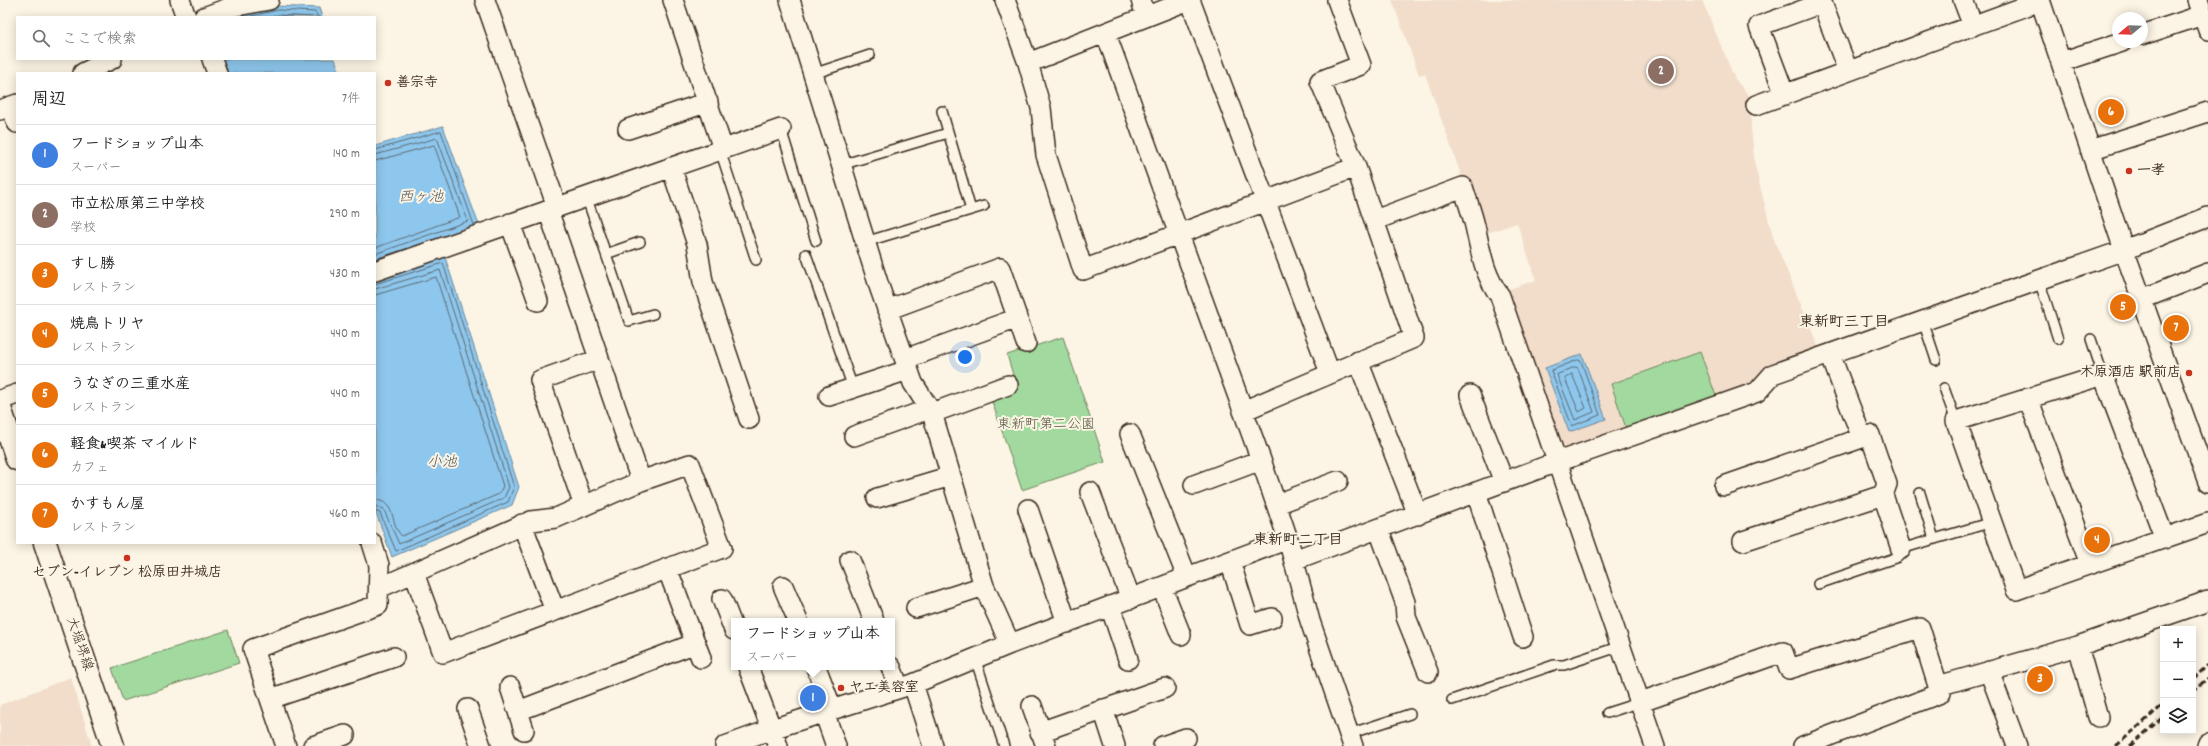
<!DOCTYPE html>
<html lang="ja">
<meta charset="utf-8">
<style>
body{margin:0;font-family:Dekko,"Klee One",sans-serif;background:#f6f6f6;color:#202124}
.controls{position:absolute;right:12px;bottom:12px;display:grid;overflow:hidden;border-radius:0px;box-shadow:0 2px 10px #0003}
.controls button{width:36px;height:36px;display:grid;place-items:center;padding:0;border:0;border-bottom:1px solid #e0e0e0;background:#fff;color:#202124;font:20px sans-serif}
.compass{position:absolute;left:2112px;top:12px;width:36px;height:36px;border-radius:50%;background:#fff;box-shadow:0 2px 10px #0003;rotate:251deg}
.you{position:absolute;left:965px;top:357px;width:14px;height:14px;margin:-10px;border:3px solid #fff;border-radius:50%;background:#1a73e8;box-shadow:0 0 0 6px #1a73e833}
.badge{display:grid;place-items:center;width:26px;height:26px;border-radius:50%;background:#c8321e;color:#fff;font-size:13px;font-weight:700}
.pin{position:absolute;translate:-50% -50%;border:2px solid #fff;box-shadow:0 1px 4px #0006}
.popup{position:absolute;left:731px;top:618px;width:164px;height:52px;box-sizing:border-box;display:grid;place-content:center;border-radius:0px;background:#fff;filter:drop-shadow(0 1px 3px #0005);font-size:13px;white-space:nowrap;color:#757577}
.popup b{font-size:15px;color:#202124}
.popup::after{content:'';position:absolute;left:50%;top:100%;margin-left:-8px;border:8px solid transparent;border-top-color:#fff}
.list{margin:0;padding:0;list-style:none}
h2{display:flex;justify-content:space-between;align-items:center;height:52px;margin:0;padding:0 16px;font-size:17px}
h2 small{font-size:13px;font-weight:400;color:#757577}
.list li{display:grid;grid-template-columns:26px 1fr auto;gap:12px;align-items:center;box-sizing:border-box;height:60px;padding:0 16px;border-top:1px solid #e0e0e0}
.list b{display:block;font-size:15px;white-space:nowrap}
.list p{margin:0;font-size:13px;white-space:nowrap;color:#757577}
.list em{font-size:13px;font-style:normal;color:#757577}
.icon{flex:none;width:22px;height:22px;fill:none;stroke:currentColor;stroke-width:2;stroke-linecap:round;stroke-linejoin:round}
.map{position:relative;flex:none;width:2208px;height:746px;overflow:hidden}
.search{position:absolute;background:#fff;box-shadow:0 2px 10px #0003;left:16px;top:16px;width:360px;height:44px;display:flex;align-items:center;gap:10px;box-sizing:border-box;padding:0 14px;border-radius:0px;color:#757577;font-size:15px}
.panel{position:absolute;background:#fff;box-shadow:0 2px 10px #0003;left:16px;top:72px;width:360px;height:472px;border-radius:0px}
.map>svg:first-child{display:block}
.built{fill:#f1ddca}
.green{fill:#a2d99e;stroke:#6e825e}
.water{fill:#8ec7ed;stroke:#6d889a}
.lines{fill:none;stroke-linecap:round;stroke-linejoin:round}
.shore{stroke:#5c6971;stroke-width:1}
.lane-casing{stroke:#3b2a1e;stroke-width:12}
.street-casing{stroke:#3b2a1e;stroke-width:22}
.secondary-casing{stroke:#3b2a1e;stroke-width:25}
.lane{stroke:#fcf5e5;stroke-width:9}
.street{stroke:#fcf5e5;stroke-width:19}
.secondary{stroke:#fcf5e5;stroke-width:22}
.rail{stroke:#3b2a1e;stroke-width:3;stroke-dasharray:6 3;stroke-linecap:butt}
.poi-dot{fill:#c8321e;stroke:#fcf5e5;stroke-width:1.5}
.labels{text-anchor:middle;dominant-baseline:central;stroke-width:4;stroke-linejoin:round;paint-order:stroke}
.poi-label{font-size:14px;font-weight:bold;fill:#3b2a1e;stroke:#fcf5e5;text-anchor:start}
.park-label{font-size:14px;fill:#55563e;stroke:#fcf5e5}
.street-label{font-size:14px;fill:#3b2a1e;stroke:#fcf5e5}
.water-label{font-size:15px;font-style:italic;fill:#54595c;stroke:#fcf5e5}
.neighbourhood-label{font-size:15px;font-weight:bold;fill:#3b2a1e;stroke:#fcf5e5}
</style>
<div class="map">
<svg width="2208" height="746" viewBox="0 0 2208 746">
<rect width="100%" height="100%" fill="#fcf5e5"/>
<filter id="ink" filterUnits="userSpaceOnUse"><feTurbulence type="fractalNoise" baseFrequency=".025" numOctaves="2"/><feDisplacementMap in="SourceGraphic" scale="8" xChannelSelector="R" yChannelSelector="G"/><feConvolveMatrix kernelMatrix="1 2 1 2 8 2 1 2 1" color-interpolation-filters="sRGB"/></filter>
<g filter="url(#ink)">
<path class="built" d="M 1392,0 L 1702,0 L 1735,79 L 1751,98 L 1751,128 L 1755,166 L 1773,237 L 1820,351 L 1769,369 L 1741,391 L 1560,452 L 1503,291 L 1536,280 L 1517,223 L 1487,233 L 1470,182 L 1464,183 L 1425,74 L 1419,75 Z
M 71,677 L 92,746 L 0,746 L 0,705 Z"/>
<path class="green" d="M 1063,337 L 1105,462 L 1022,490 L 987,387 L 1014,378 L 1007,355 Z
M 1700,352 L 1716,396 L 1626,428 L 1611,384 Z
M 228,630 L 239,663 L 123,701 L 112,668 Z"/>
<path class="water" d="M 277,6 L 319,8 L 322,17 L 228,17 Z
M 220,59 L 335,59 L 340,73 L 224,73 Z
M 443,126 L 480,228 L 375,263 L 375,146 Z
M 445,257 L 519,487 L 512,505 L 392,557 L 375,510 L 375,280 Z
M 1582,354 L 1606,419 L 1569,432 L 1545,368 Z"/>
<g class="lines">
<path class="shore" d="M 247,17 L 278,10 L 315,12 L 318,17
M 270,17 L 278,15 L 312,17
M 375,150 L 441,131 L 474,225
M 375,155 L 437,138 L 468,221 L 375,254
M 375,161 L 434,145 L 460,217 L 375,248
M 375,259 L 436,239
M 375,284 L 443,263 L 514,487 L 508,502 L 396,551 L 380,513 L 375,511
M 375,289 L 440,270 L 509,487 L 504,498 L 399,544 L 384,510 L 375,506
M 375,295 L 436,277 L 503,486 L 499,494 L 402,536 C 390,526 397,501 375,500
M 1578,360 L 1581,361 L 1600,415 L 1572,426 L 1551,371 Z
M 1575,367 L 1578,368 L 1594,412 L 1575,420 L 1557,375 Z
M 1572,374 L 1586,408 L 1579,412 L 1565,379 Z"/>
<defs>
<path id="lane" d="M 813,74 L 870,55
M 942,111 L 971,210
M 781,129 L 816,241
M 720,150 L 756,260
M 841,165 L 948,133
M 586,196 L 629,321 L 653,314
M 865,242 L 984,206
M 606,254 L 640,242
M 806,254 L 853,388
M 2039,280 L 2058,339
M 1923,321 L 1936,360
M 2091,339 L 2103,375
M 1944,388 L 1956,421
M 1920,493 L 1934,539
M 1818,584 L 1898,557 L 1901,549 L 1992,522
M 975,658 L 1004,746
M 1452,700 L 1554,665 L 1564,665 L 1621,646
M 1607,713 L 1641,702
M 1349,734 L 1410,714"/>
<path id="street" d="M 180,0 L 186,17
M 485,0 L 557,207
M 673,0 L 723,149
M 790,0 L 879,286 L 913,383 L 932,413 L 984,586 L 1010,644
M 1005,0 L 1028,63 L 1041,108 L 1046,155 L 1083,270 L 1356,167
M 1141,0 L 1146,17
M 1190,0 L 1330,373
M 1963,0 L 1973,26
M 2040,0 L 2124,250 L 2208,482
M 2198,0 L 2208,30
M 204,17 L 231,7 L 269,0
M 1106,34 L 1261,460 L 1288,539 L 1310,621 L 1353,746
M 2142,35 L 2203,15
M 212,59 L 217,73
M 2061,62 L 2122,42
M 1028,63 L 1189,0
M 83,73 L 112,59
M 1785,95 L 1759,26 L 1822,3 L 1848,71
M 1756,105 L 2040,1
M 11,107 L 17,123
M 0,110 L 17,104
M 628,129 L 708,102
M 2090,150 L 2208,112
M 671,167 L 697,244 L 703,282 L 749,419
M 548,210 L 641,481
M 1375,220 L 1463,187 C 1467,200 1472,213 1475,226 C 1481,252 1484,275 1500,296 L 1655,746
M 510,223 L 538,301
M 375,271 L 781,129
M 2142,299 L 2208,273
M 887,310 L 1000,268 L 1026,343
M 1830,354 L 1862,438
M 905,359 L 1018,318
M 1358,361 L 1418,515
M 1470,395 L 1504,482
M 829,396 L 908,370
M 2028,398 L 2090,564
M 0,400 L 17,394
M 1243,411 L 1414,338 L 1356,167 L 1320,81 L 1361,65 L 1337,0
M 932,413 L 1008,385
M 1130,434 L 1187,577
M 854,436 L 929,409
M 1194,485 L 1261,460
M 1724,486 L 1870,435 L 1887,484 L 1883,495 L 1901,549
M 1090,492 L 1131,599
M 1476,492 L 1523,637
M 877,498 L 951,476
M 1277,504 L 1338,481
M 584,506 L 540,380 L 599,359
M 1028,509 L 1067,623
M 522,524 L 555,611
M 1379,530 L 1405,602 L 1406,617 L 1428,672
M 2165,539 L 2103,375 L 1956,421 L 2016,590 L 2208,523
M 1743,541 L 1883,495
M 850,560 L 874,621
M 1294,560 L 1557,462 L 1757,392 L 1773,374 L 2124,250 L 2208,217
M 1230,561 L 1250,625 L 1272,618
M 667,568 L 701,658
M 783,586 L 798,621
M 1162,587 L 1181,635
M 379,588 L 531,521 L 556,518 L 641,481 L 690,464 L 722,548 L 443,653 L 414,573
M 722,599 L 734,630
M 1110,606 L 1128,659
M 916,608 L 984,586
M 2078,646 L 2098,717
M 748,667 L 778,746
M 816,667 L 832,709
M 891,667 L 899,688
M 1989,671 L 2017,746
M 913,684 L 933,746
M 510,687 L 524,730
M 270,699 L 394,657
M 1641,702 L 1783,652 L 1789,669 L 1920,628 L 1938,686
M 1032,706 L 1046,746
M 468,709 L 481,746
M 1103,709 L 1115,746
M 518,711 L 696,643
M 824,712 L 836,746
M 1040,732 L 1165,688
M 286,746 L 253,649 L 378,605 L 379,565 L 372,543
M 313,746 L 345,735
M 725,746 L 772,729 L 913,684 L 1010,644 L 1288,539
M 1163,746 L 1186,738
M 1803,746 L 1941,693 L 1938,686 L 2078,646 L 2208,601
M 2207,746 L 2208,743"/>
<path id="secondary" d="M 0,408 L 17,459
M 45,543 L 113,746"/>
</defs>
<use href="#lane" class="lane-casing"/>
<use href="#street" class="street-casing"/>
<use href="#secondary" class="secondary-casing"/>
<use href="#lane" class="lane"/>
<use href="#street" class="street"/>
<use href="#secondary" class="secondary"/>
<path class="rail" d="M 2193,679 L 2208,665
M 2193,691 L 2208,678
M 2116,746 L 2163,705
M 2130,746 L 2163,717"/>
</g>
</g>
<g class="poi-dot">
<circle cx="388" cy="83" r="4"/>
<circle cx="2129" cy="171" r="4"/>
<circle cx="2189" cy="373" r="4"/>
<circle cx="127" cy="558" r="4"/>
<circle cx="841" cy="688" r="4"/>
</g>
<g class="labels">
<g class="poi-label">
<text x="396" y="83">善宗寺</text>
<text x="2137" y="171">一孝</text>
<text x="2181" y="373" text-anchor="end">木原酒店 駅前店</text>
<text x="127" y="573" text-anchor="middle">セブン-イレブン 松原田井城店</text>
<text x="849" y="688">ヤエ美容室</text>
</g>
<g class="park-label">
<text x="1046" y="425">東新町第二公園</text>
</g>
<g class="street-label">
<text transform="translate(79 644) rotate(71)">大堀堺線</text>
</g>
<g class="water-label">
<text x="421" y="198">西ヶ池</text>
<text x="442" y="463">小池</text>
</g>
<g class="neighbourhood-label">
<text x="1844" y="323">東新町三丁目</text>
<text x="1298" y="541">東新町二丁目</text>
</g>
</g>
</svg>
<div class="controls">
<button>+</button>
<button>−</button>
<button><svg class="icon" aria-label="layers" viewBox="0 0 24 24"><path d="M12 4l9 5-9 5-9-5zM3 14l9 5 9-5"/></svg></button>
</div>
<svg class="compass" viewBox="-18 -18 36 36"><path d="M0-13l5 13h-10z" fill="#e53935"/><path d="M0 13l5-13h-10z" fill="#757577"/></svg>
<div class="you"></div>
<div class="pin badge" style="left:813px;top:698px;background:#3f7fe0">1</div>
<div class="popup"><b>フードショップ山本</b>スーパー</div>
<div class="pin badge" style="left:1661px;top:71px;background:#8d6e63">2</div>
<div class="pin badge" style="left:2040px;top:679px;background:#e8710a">3</div>
<div class="pin badge" style="left:2097px;top:540px;background:#e8710a">4</div>
<div class="pin badge" style="left:2123px;top:307px;background:#e8710a">5</div>
<div class="pin badge" style="left:2111px;top:112px;background:#e8710a">6</div>
<div class="pin badge" style="left:2176px;top:328px;background:#e8710a">7</div>
<div class="search"><svg class="icon" aria-label="search" viewBox="0 0 24 24"><circle cx="10" cy="10" r="6"/><path d="M15 15l6 6"/></svg>ここで検索</div>
<section class="panel">
<h2>周辺<small>7件</small></h2>
<ul class="list">
<li><span class="badge" style="background:#3f7fe0">1</span><div><b>フードショップ山本</b><p>スーパー</p></div><em>140 m</em></li>
<li><span class="badge" style="background:#8d6e63">2</span><div><b>市立松原第三中学校</b><p>学校</p></div><em>290 m</em></li>
<li><span class="badge" style="background:#e8710a">3</span><div><b>すし勝</b><p>レストラン</p></div><em>430 m</em></li>
<li><span class="badge" style="background:#e8710a">4</span><div><b>焼鳥トリヤ</b><p>レストラン</p></div><em>440 m</em></li>
<li><span class="badge" style="background:#e8710a">5</span><div><b>うなぎの三重水産</b><p>レストラン</p></div><em>440 m</em></li>
<li><span class="badge" style="background:#e8710a">6</span><div><b>軽食&amp;喫茶 マイルド</b><p>カフェ</p></div><em>450 m</em></li>
<li><span class="badge" style="background:#e8710a">7</span><div><b>かすもん屋</b><p>レストラン</p></div><em>460 m</em></li>
</ul>
</section>
</div>
